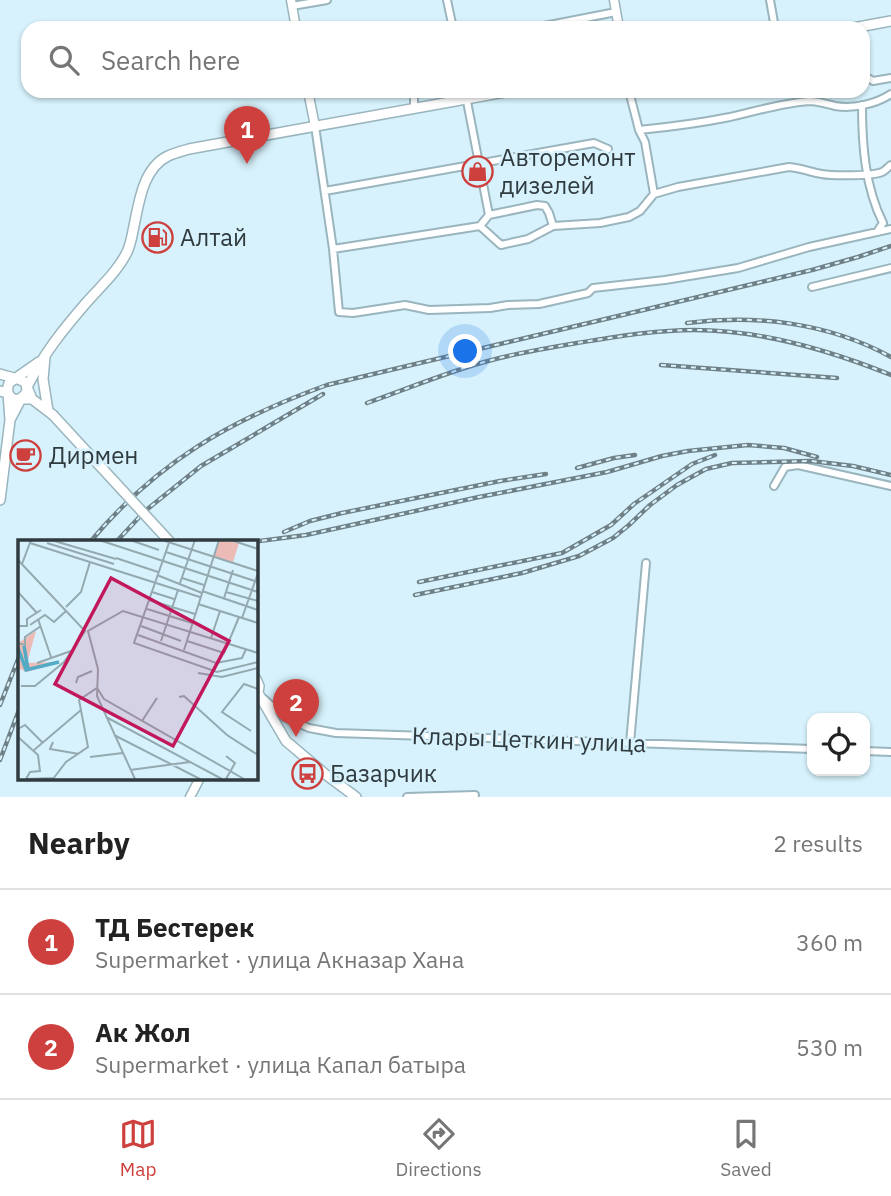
<!DOCTYPE html>
<meta charset="utf-8">
<style>
body{margin:0;font-family:"IBM Plex Sans",sans-serif;background:#f6f6f6;color:#222}
.controls{position:absolute;right:21px;bottom:21px;display:grid;overflow:hidden;border-radius:14px;box-shadow:0 2px 5px #0004}
.controls button{width:63px;height:63px;display:grid;place-items:center;padding:0;border:0;border-bottom:2px solid #e0e0e0;background:#fff;color:#222;font:35px sans-serif}
.you{position:absolute;left:466px;top:352px;width:24px;height:24px;margin:-18px;border:5px solid #fff;border-radius:50%;background:#1a73e8;box-shadow:0 0 0 10px #1a73e833}
.badge{display:grid;place-items:center;width:46px;height:46px;border-radius:50%;background:#ce403d;color:#fff;font-size:23px;font-weight:700}
.pin{position:absolute;translate:-50% -58px;filter:drop-shadow(0 2px 4px #0008)}
.pin::after{content:'';position:absolute;top:37px;width:24px;height:21px;background:inherit;clip-path:polygon(0 0,100% 0,50% 100%)}
.list{margin:0;padding:0;list-style:none}
h2{display:flex;justify-content:space-between;align-items:center;height:91px;margin:0;padding:0 28px;font-size:30px}
h2 small{font-size:23px;font-weight:400;color:#767676}
.list li{display:grid;grid-template-columns:46px 1fr auto;gap:21px;align-items:center;box-sizing:border-box;height:105px;padding:0 28px;border-top:2px solid #e0e0e0}
.list b{display:block;font-size:26px;white-space:nowrap}
.list p{margin:0;font-size:23px;white-space:nowrap;color:#767676}
.list em{font-size:23px;font-style:normal;color:#767676}
.icon{flex:none;width:38px;height:38px;fill:none;stroke:currentColor;stroke-width:2;stroke-linecap:round;stroke-linejoin:round}
.map{position:relative;flex:none;width:891px;height:797px;overflow:hidden}
.search{position:absolute;background:#fff;box-shadow:0 2px 5px #0004;left:21px;right:21px;top:21px;height:77px;display:flex;align-items:center;gap:18px;box-sizing:border-box;padding:0 24px;border-radius:21px;color:#767676;font-size:26px}
.sheet{height:301px;background:#fff}
nav{display:flex;justify-content:space-around;align-items:center;box-sizing:border-box;height:98px;border-top:2px solid #e0e0e0;background:#fff;font-size:19px;color:#767676}
nav a{display:grid;justify-items:center;gap:4px}
nav .on{color:#ce403d}
.map>svg:first-child{display:block}
.lines{fill:none;stroke-linecap:round;stroke-linejoin:round}
.minor-casing{stroke:#9ab5be;stroke-width:10}
.tertiary-casing{stroke:#9ab5be;stroke-width:11}
.secondary-casing{stroke:#9ab5be;stroke-width:12}
.minor{stroke:#fff;stroke-width:6}
.tertiary{stroke:#fff;stroke-width:8}
.secondary{stroke:#fff;stroke-width:9}
.rail-casing{stroke:#6f8087;stroke-width:4.5}
.rail{stroke:#d7f2fc;stroke-width:2;stroke-dasharray:5;stroke-linecap:butt}
.secondary-bridge-casing{stroke:#9ab5be;stroke-width:12;stroke-linecap:butt}
.secondary-bridge{stroke:#fff;stroke-width:9}
.labels{text-anchor:middle;dominant-baseline:central;stroke-width:5;stroke-linejoin:round;paint-order:stroke}
.poi-label{font-size:24px;fill:#303b3f;stroke:#d7f2fc;text-anchor:start}
.street-label{font-size:24px;fill:#303b3f;stroke:#d7f2fc}
.inset-river{fill:none;stroke:#52aac5;stroke-width:3.5}
.inset-road{fill:none;stroke:#94a9b0;stroke-width:2}
.view{fill:#c2185b;fill-opacity:0.15;stroke:#c2185b;stroke-width:3.5}
.inset-edge{fill:none;stroke:#303b3f;stroke-width:3.5}
</style>
<div class="map">
<svg width="891" height="797" viewBox="0 0 891 797">
<rect width="100%" height="100%" fill="#d7f2fc"/>
<g class="lines">
<defs>
<path id="minor" d="M 447,0 L 453,28
M 770,0 L 775,28
M 292,6 L 327,0
M 534,28 L 616,12
M 863,75 L 873,81 L 891,78
M 465,91 L 489,215
M 629,91 L 639,130 L 645,142 L 654,194
M 862,105 C 862,145 865,187 883,223 L 877,232
M 414,109 L 414,98 L 417,91
M 315,126 L 333,249 L 339,312 L 353,313 L 405,305 L 429,310 L 490,308 L 508,305 L 539,304 L 588,293 L 593,288 L 665,280 L 738,268 L 809,247 L 891,229
M 639,130 C 670,127 700,123 730,117 C 756,111 782,103 809,101 C 818,101 826,104 835,106 C 853,109 876,104 891,94
M 325,191 L 594,143 L 608,149
M 480,226 L 501,245 L 528,239 L 553,226
M 333,249 L 480,226 L 489,215 L 537,205 L 545,206 L 549,213 L 553,226 L 600,223 L 629,217 L 640,211 L 654,194 L 678,187 L 789,167 C 802,168 809,172 822,174 C 832,176 874,176 882,172 C 885,171 889,166 891,165
M 812,287 L 891,268
M 774,486 L 785,467 L 798,465 L 891,486
M 264,699 L 284,717 L 309,728 L 336,733 L 812,749
M 630,743 L 646,563
M 865,751 L 891,752
M 407,797 L 475,795"/>
<path id="tertiary" d="M 291,0 L 296,28
M 614,0 L 619,28
M 308,91 L 315,126
M 190,797 L 200,778"/>
<path id="secondary" d="M 853,28 L 891,21
M 45,357 L 43,379 L 48,411
M 0,374 C 8,377 19,378 26,383 L 27,391 C 20,406 3,399 9,383 L 39,362
M 0,391 L 8,393 L 10,420 L 0,500
M 32,399 L 27,387 C 44,353 62,331 86,303 C 100,287 118,271 127,252 C 131,244 132,235 134,226 C 139,202 143,168 168,156 C 174,153 182,151 189,149 L 511,91
M 11,418 L 21,399 L 32,399 L 53,415
M 256,679 L 259,686 L 258,693 L 286,741 L 325,774 L 356,797"/>
</defs>
<use href="#minor" class="minor-casing"/>
<use href="#tertiary" class="tertiary-casing"/>
<use href="#secondary" class="secondary-casing"/>
<use href="#minor" class="minor"/>
<use href="#tertiary" class="tertiary"/>
<use href="#secondary" class="secondary"/>
<defs>
<path id="rail" d="M 687,323 C 757,314 829,323 891,357
M 661,365 L 837,378
M 367,403 C 407,389 447,372 488,361 C 517,353 547,348 577,343 C 615,337 655,330 694,330 C 762,330 829,350 891,375
M 577,468 L 614,458 L 635,455
M 284,532 L 310,521 L 342,513 L 500,481 L 546,474
M 90,542 C 157,462 230,420 327,385 L 812,270 L 858,257 L 891,246
M 116,542 L 145,511 L 201,466 L 323,394
M 252,542 L 306,535 L 479,497 L 607,472 L 662,456 L 688,451 L 748,445 L 784,448 L 817,457
M 419,582 L 562,553 L 611,525 L 634,504 L 692,464 L 715,455
M 415,595 L 522,573 L 579,556 L 613,538 L 629,525 L 650,505 L 677,485 L 706,469 L 732,463 L 811,461 L 853,466 L 891,475
M 0,705 L 19,657
M 0,760 L 19,710"/>
</defs>
<use href="#rail" class="rail-casing"/>
<use href="#rail" class="rail"/>
<defs>
<path id="secondary-bridge" d="M 53,415 L 170,542"/>
</defs>
<use href="#secondary-bridge" class="secondary-bridge-casing"/>
<use href="#secondary-bridge" class="secondary-bridge"/>
</g>
<defs>
<symbol id="shop-ring" viewBox="-11 -11 22 22"><circle r="9.5" fill="#d7f2fc" stroke="#ce403d" stroke-width="1.5"/><path d="M-5-2.5h2.3a2.7 3.5 0 0 1 5.4 0H5L5.5 6h-11ZM-1.5-2.5h3a1.5 2.3 0 0 0-3 0Z" fill="#ce403d"/></symbol>
<symbol id="fuel-ring" viewBox="-11 -11 22 22"><circle r="9.5" fill="#d7f2fc" stroke="#ce403d" stroke-width="1.5"/><path d="M-5.5-6h7V0h2V4h1.3V-2.5L3-4.5l.8-.8L6-3V5H2.5V1h-1V6h-7ZM-4.2-4.7v3.2H.2V-4.7Z" fill="#ce403d"/></symbol>
<symbol id="cafe-ring" viewBox="-11 -11 22 22"><circle r="9.5" fill="#d7f2fc" stroke="#ce403d" stroke-width="1.5"/><path d="M-5.5-4.5H6V0H3Q3 3.5 0 3.5H-2.5Q-5.5 3.5-5.5 0ZM3-3.2v2h1.7v-2ZM-6 4.5H4V6H-6Z" fill="#ce403d"/></symbol>
<symbol id="bus-ring" viewBox="-11 -11 22 22"><circle r="9.5" fill="#d7f2fc" stroke="#ce403d" stroke-width="1.5"/><path d="M-5-6H5V4H4V6H2V4H-2V6H-4V4H-5ZM-3.5-4V0h7V-4ZM-3.5 1.2v1.5H-2V1.2ZM2 1.2v1.5H3.5V1.2Z" fill="#ce403d"/></symbol>
</defs>
<g fill-rule="evenodd">
<use href="#shop-ring" x="460" y="154" width="35" height="35"/>
<use href="#fuel-ring" x="140" y="220" width="35" height="35"/>
<use href="#cafe-ring" x="8" y="438" width="35" height="35"/>
<use href="#bus-ring" x="290" y="756" width="35" height="35"/>
</g>
<g class="labels">
<g class="poi-label">
<text x="500" y="157">Авторемонт<tspan x="500" dy="28">дизелей</tspan></text>
<text x="180" y="237">Алтай</text>
<text x="49" y="455">Дирмен</text>
<text x="330" y="773">Базарчик</text>
</g>
<g class="street-label">
<text transform="translate(529 739) rotate(2)">Клары Цеткин улица</text>
</g>
</g>
<g transform="translate(18 540)">
<rect width="240" height="240" fill="#d7f2fc"/>
<path d="M 201,0 L 221,3 L 215,22 L 196,16 ZM 18,91 L 9,123 L 42,122 L 9,132 L 0,128 L 0,103 Z" fill="#edbbb5"/>
<path class="inset-river" d="M 6,106 L 10,129M 0,108 L 8,130 L 41,122"/>
<path class="inset-road" d="M 33,0 L 98,19M 81,0 L 240,52M 112,0 L 141,10M 144,0 L 240,31M 152,0 L 116,103 L 199,132 L 240,122M 213,0 L 240,9M 12,3 L 182,57M 29,3 L 96,24M 148,12 L 240,42M 98,18 L 140,32M 0,20 L 67,91 L 46,122 L 17,146 L 3,146M 4,24 L 13,0M 139,35 L 184,53M 164,38 L 186,45M 162,43 L 177,0M 184,51 L 240,70M 0,52 L 19,73M 134,52 L 156,59M 208,52 L 240,61M 206,58 L 215,30M 131,60 L 177,74M 180,64 L 240,83M 48,67 L 63,52 L 72,22M 129,69 L 174,83M 224,78 L 240,33M 20,79 L 33,117M 12,85 L 27,75 L 36,82 L 48,71M 0,86 L 9,86 L 9,79 L 23,70M 123,86 L 163,101M 120,95 L 198,123 L 224,118 L 228,109M 193,98 L 202,71M 143,101 L 160,50M 169,101 L 206,113 L 221,77M 0,103 L 7,105 L 7,97 L 23,86M 166,110 L 201,0M 19,123 L 53,111M 180,133 L 204,137 L 240,128M 58,143 L 60,137 L 74,131M 161,157 L 166,156 L 209,195 L 240,215M 88,177 L 204,239M 124,181 L 139,158M 0,189 L 7,185 L 25,203M 233,191 L 204,172 L 226,144 L 240,149M 96,195 L 182,239M 0,197 L 20,215 L 22,231 L 12,232 L 8,239 L 36,238M 35,202 L 32,209 L 61,214M 16,210 L 63,170M 72,217 L 105,213M 112,230 L 172,222M 35,239 L 48,222 L 70,207 L 61,160 L 79,148 L 86,159 L 226,239M 117,239 L 79,156 L 80,129 L 70,91 L 105,71 L 240,113M 208,239 L 217,223 L 208,216"/>
<path class="view" d="M 93,38 L 211,101 L 155,206 L 37,144 Z"/>
<rect width="240" height="240" class="inset-edge"/>
</g>
</svg>
<div class="controls">
<button><svg class="icon" aria-label="locate" viewBox="0 0 24 24"><circle cx="12" cy="12" r="6"/><path d="M12 2v4M12 18v4M2 12h4M18 12h4"/></svg></button>
</div>
<div class="you"></div>
<div class="pin badge" style="left:247px;top:164px">1</div>
<div class="pin badge" style="left:296px;top:737px">2</div>
<div class="search"><svg class="icon" aria-label="search" viewBox="0 0 24 24"><circle cx="10" cy="10" r="6"/><path d="M15 15l6 6"/></svg>Search here</div>
</div>
<section class="sheet">
<h2>Nearby<small>2 results</small></h2>
<ul class="list">
<li><span class="badge">1</span><div><b>ТД Бестерек</b><p>Supermarket · улица Акназар Хана</p></div><em>360 m</em></li>
<li><span class="badge">2</span><div><b>Ак Жол</b><p>Supermarket · улица Капал батыра</p></div><em>530 m</em></li>
</ul>
</section>
<nav>
<a class="on"><svg class="icon" aria-label="map" viewBox="0 0 24 24"><path d="M3 6l6-2 6 2 6-2v14l-6 2-6-2-6 2zM9 4v14M15 6v14"/></svg>Map</a>
<a><svg class="icon" aria-label="directions" viewBox="0 0 24 24"><path d="M12 3l9 9-9 9-9-9zM9 14v-3h6M13 9l2 2-2 2"/></svg>Directions</a>
<a><svg class="icon" aria-label="saved" viewBox="0 0 24 24"><path d="M7 4h10v16l-5-4-5 4z"/></svg>Saved</a>
</nav>
